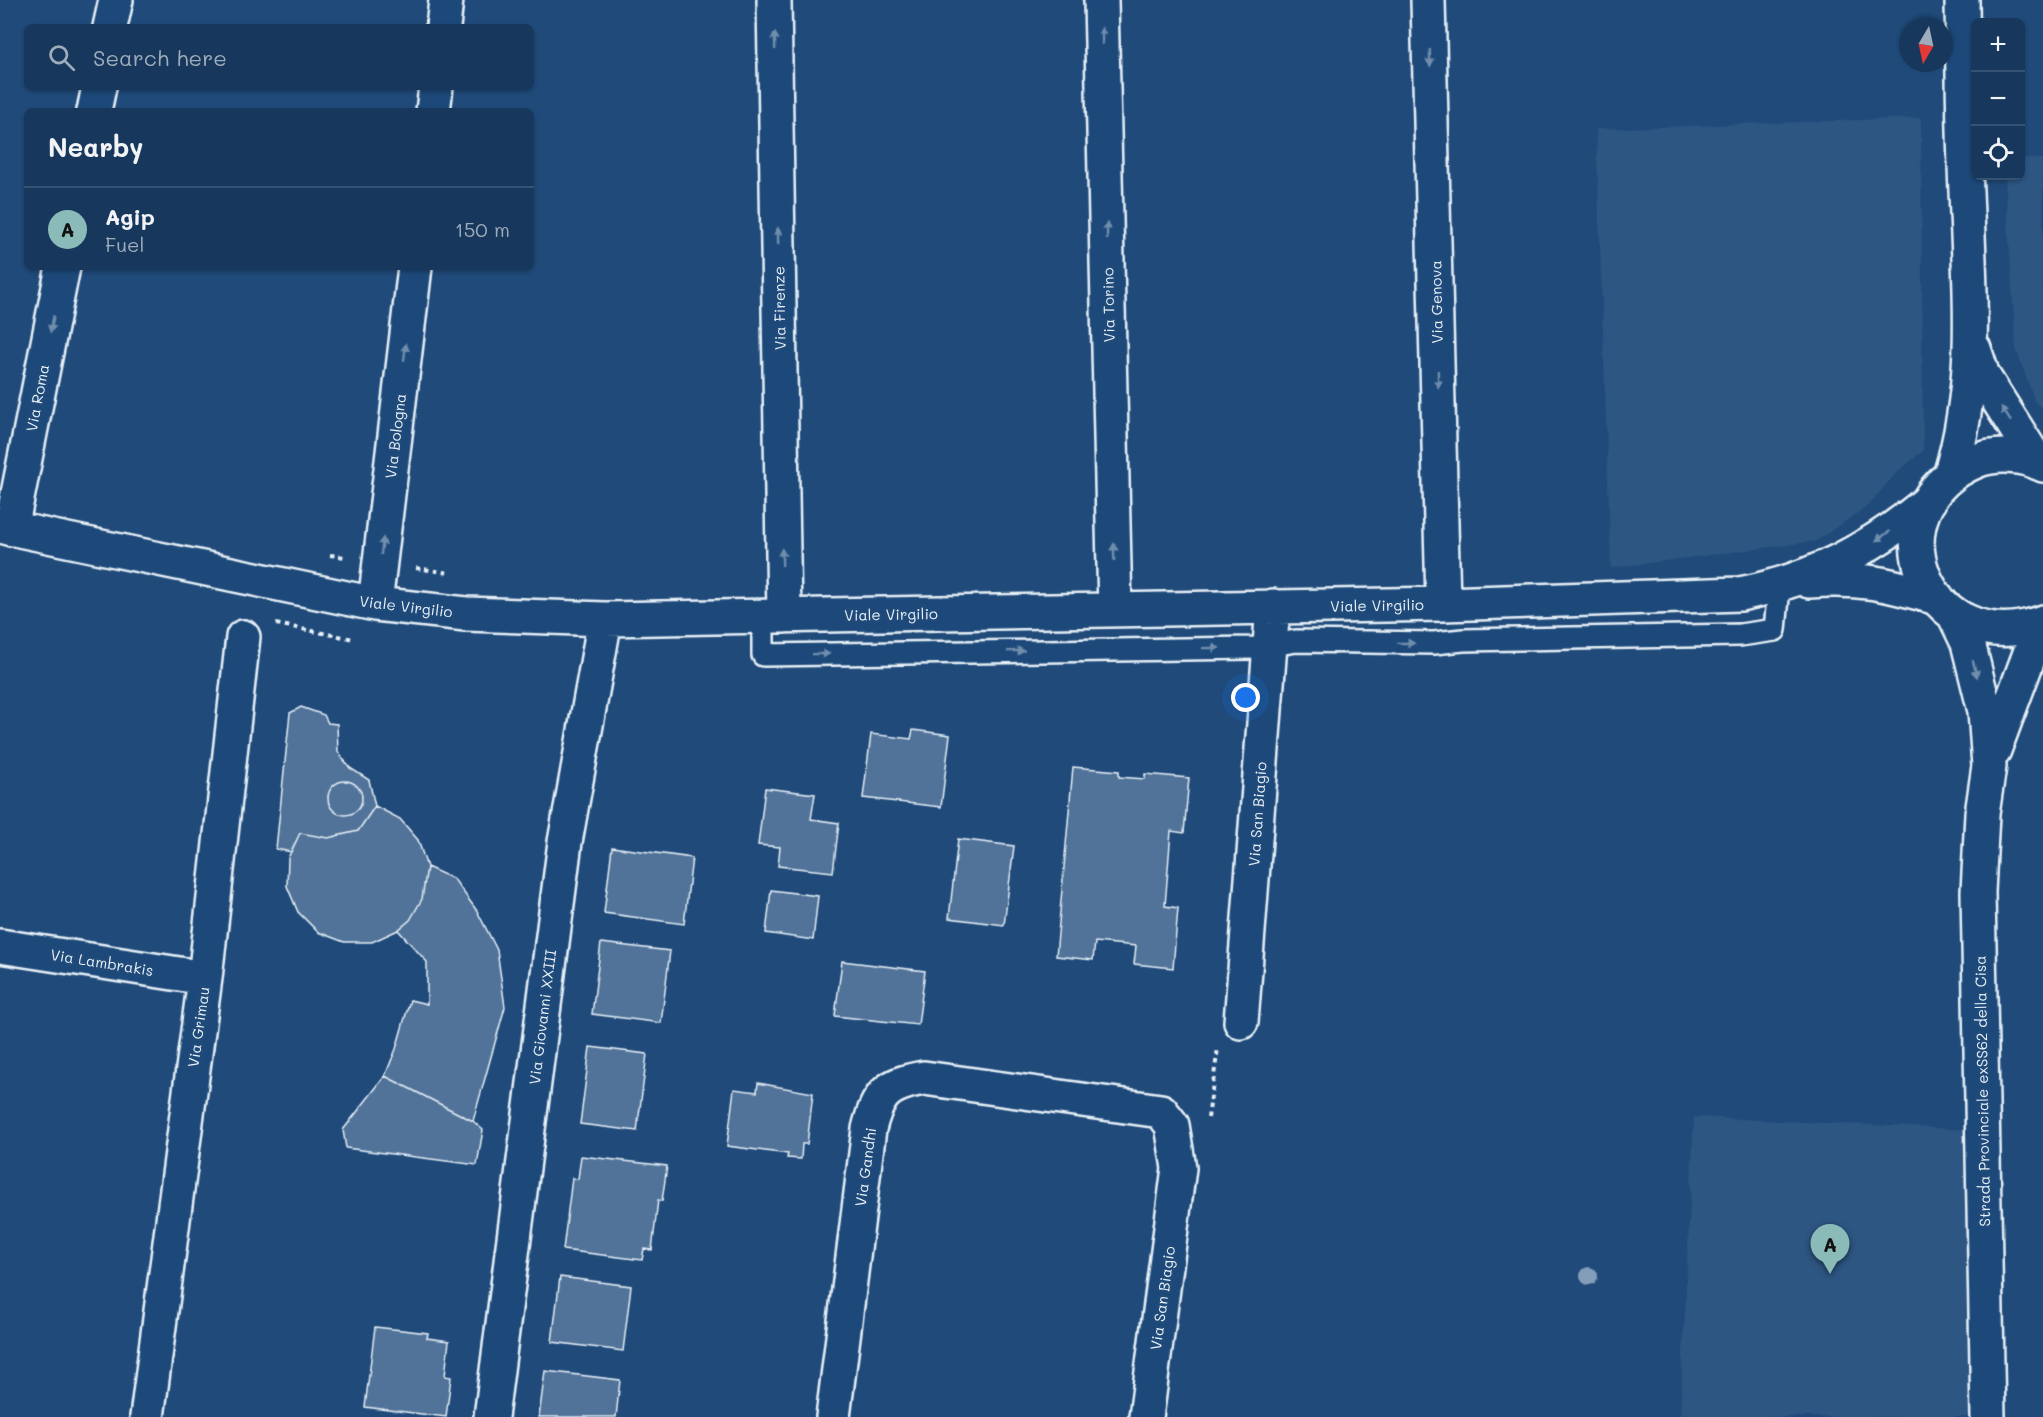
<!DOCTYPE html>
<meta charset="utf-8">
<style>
body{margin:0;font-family:Mali,sans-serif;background:#203f62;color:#f1f3f6}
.controls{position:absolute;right:18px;top:18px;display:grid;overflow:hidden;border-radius:9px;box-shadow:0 2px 4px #0004}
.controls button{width:54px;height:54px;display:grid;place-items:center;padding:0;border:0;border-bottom:2px solid #365272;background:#17385c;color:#f1f3f6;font:30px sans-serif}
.compass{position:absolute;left:1899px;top:18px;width:54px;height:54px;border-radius:50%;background:#17385c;box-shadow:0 2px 4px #0004;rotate:189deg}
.you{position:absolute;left:1246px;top:698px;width:21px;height:21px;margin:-15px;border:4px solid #fff;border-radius:50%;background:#1a73e8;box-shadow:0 0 0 9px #1a73e833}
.badge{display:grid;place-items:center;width:39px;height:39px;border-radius:50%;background:#8bbbb9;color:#111;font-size:20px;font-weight:700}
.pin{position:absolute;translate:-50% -50px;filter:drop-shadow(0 2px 3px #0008)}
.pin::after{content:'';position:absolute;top:32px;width:21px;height:18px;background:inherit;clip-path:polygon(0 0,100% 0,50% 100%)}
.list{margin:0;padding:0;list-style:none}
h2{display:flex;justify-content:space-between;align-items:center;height:78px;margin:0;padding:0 24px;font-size:26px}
h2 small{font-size:20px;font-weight:400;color:#9eacbb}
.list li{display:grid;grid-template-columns:39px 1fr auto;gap:18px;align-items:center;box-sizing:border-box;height:84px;padding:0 24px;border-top:2px solid #365272}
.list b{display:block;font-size:22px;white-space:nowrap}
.list p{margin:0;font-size:20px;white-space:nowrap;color:#9eacbb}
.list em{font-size:20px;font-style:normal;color:#9eacbb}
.icon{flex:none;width:33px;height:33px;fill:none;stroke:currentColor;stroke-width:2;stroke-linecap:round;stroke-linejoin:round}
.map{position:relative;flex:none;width:2043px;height:1417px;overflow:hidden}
.search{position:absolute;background:#17385c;box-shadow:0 2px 4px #0004;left:24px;top:24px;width:510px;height:66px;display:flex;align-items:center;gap:15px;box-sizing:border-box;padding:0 21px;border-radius:9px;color:#9eacbb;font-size:22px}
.panel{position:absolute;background:#17385c;box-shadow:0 2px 4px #0004;left:24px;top:108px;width:510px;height:162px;border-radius:9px}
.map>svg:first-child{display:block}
.built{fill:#2e5683}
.building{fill:#517399;stroke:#e8f1f8;stroke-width:1.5}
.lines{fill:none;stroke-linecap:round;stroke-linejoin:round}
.service-casing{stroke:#e8f1f8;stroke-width:26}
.minor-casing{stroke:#e8f1f8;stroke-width:38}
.primary-casing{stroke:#e8f1f8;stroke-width:38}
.path{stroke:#e8f1f8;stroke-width:4;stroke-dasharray:4.5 4.5;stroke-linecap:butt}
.service{stroke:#1f4a7a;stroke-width:21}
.minor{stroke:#1f4a7a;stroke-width:33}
.primary{stroke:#1f4a7a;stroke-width:33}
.tree{fill:#849eb9}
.oneway{fill:#6f8dac}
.labels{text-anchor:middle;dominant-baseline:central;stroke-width:6;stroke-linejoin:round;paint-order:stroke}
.street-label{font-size:15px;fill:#e8f1f8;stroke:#1f4a7a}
</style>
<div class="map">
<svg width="2043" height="1417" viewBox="0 0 2043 1417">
<rect width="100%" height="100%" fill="#1f4a7a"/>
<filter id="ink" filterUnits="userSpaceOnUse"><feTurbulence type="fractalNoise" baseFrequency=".0167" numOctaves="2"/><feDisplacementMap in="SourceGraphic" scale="12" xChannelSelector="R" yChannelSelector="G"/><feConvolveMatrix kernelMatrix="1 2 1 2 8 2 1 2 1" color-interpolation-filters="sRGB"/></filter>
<g filter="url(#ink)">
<path class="built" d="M 1921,118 L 1923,451 L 1896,473 L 1868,506 L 1816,541 L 1611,568 L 1596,129 Z
M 2021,158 L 2043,159 L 2043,409 L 2035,402 L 2016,349 L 2005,176 L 2020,176 Z
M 1694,1117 L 1976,1130 L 1971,1417 L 1680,1417 Z"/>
<path class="building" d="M 301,707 L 324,715 L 328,723 L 337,724 L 338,752 L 350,768 L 369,780 L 375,806 L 358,831 L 328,838 L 300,833 L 291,852 L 276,849 L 290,713 Z
M 913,730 L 950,735 L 941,807 L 863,798 L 871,734 L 911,739 Z
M 1073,767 L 1119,771 L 1119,777 L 1145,779 L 1145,774 L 1189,778 L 1184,833 L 1171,831 L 1165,906 L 1178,908 L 1173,968 L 1134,964 L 1136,946 L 1095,942 L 1093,960 L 1056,956 Z
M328 798a17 17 0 1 1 34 0a17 17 0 1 1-34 0Z
M 765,788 L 815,794 L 811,819 L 839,823 L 833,872 L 778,866 L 780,847 L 758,845 Z
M 375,806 L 400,819 L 418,840 L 427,867 L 422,899 L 410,920 L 398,930 L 372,942 L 344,942 L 318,932 L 298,912 L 287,886 L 288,858 L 300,833 L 328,838 L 358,831 Z
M 958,839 L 1014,846 L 1004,925 L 949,918 Z
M 612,847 L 692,858 L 684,924 L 604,913 Z
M 427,867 L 454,879 L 477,911 L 497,950 L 505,1007 L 473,1121 L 385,1076 L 396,1049 L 410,1000 L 427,1004 L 427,962 L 398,930 L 410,920 L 422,899 Z
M 771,890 L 818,896 L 813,940 L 766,933 Z
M 601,943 L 670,951 L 661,1023 L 592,1014 Z
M 842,961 L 925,971 L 918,1025 L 835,1016 Z
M 590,1047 L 647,1054 L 637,1131 L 580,1124 Z
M 385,1076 L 473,1121 L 483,1130 L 477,1165 L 346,1148 L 343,1130 Z
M 758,1083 L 813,1093 L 807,1144 L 802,1144 L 801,1159 L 787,1158 L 788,1154 L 727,1146 L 734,1089 L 757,1092 Z
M 581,1156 L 667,1166 L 662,1201 L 658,1200 L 652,1250 L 644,1249 L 642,1260 L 563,1250 L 572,1178 L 578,1179 Z
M 560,1277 L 631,1286 L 623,1351 L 552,1342 Z
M 375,1327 L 428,1333 L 427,1338 L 449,1341 L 445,1376 L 451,1377 L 446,1417 L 365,1407 Z
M 545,1371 L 620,1380 L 616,1417 L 539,1417 Z"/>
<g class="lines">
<defs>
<path id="service" d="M 763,617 L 763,655 L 1255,648 L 1296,641 L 1434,643 L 1463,640 L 1740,635 L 1775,630 L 1779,587"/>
<path id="minor" d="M 774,0 L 784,616
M 1101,0 L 1115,610
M 1428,0 L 1443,604
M 110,27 L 116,0
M 443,27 L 446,0
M 94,111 L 99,87
M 433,111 L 436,87
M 0,526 L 375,604 L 466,614 L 605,619 L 1443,604 L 1740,594 C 1813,580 1872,548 1929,501
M 11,529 L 63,267
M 1809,581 C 1860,577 1888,584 1937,598
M 375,604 L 415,267
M 0,946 L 205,978
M 1241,1022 L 1273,606
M 147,1417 L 205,978 L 243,637
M 491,1417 L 565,842 L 605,619
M 833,1417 L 869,1129 C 878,1093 888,1084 924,1078 L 1161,1111 L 1172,1125 L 1179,1168 L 1146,1417"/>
<path id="primary" d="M 1974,349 L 1983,376 L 2038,463
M 2043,465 C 2024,455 1996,453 1976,461 C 1865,508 1925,665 2043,622
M 1950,476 C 1979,381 1970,289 1966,191 C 1963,128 1963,64 1962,0
M 1954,614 L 1968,643 L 1985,711 L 1989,766 L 1982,814 L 1978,892 L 1988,1417
M 1994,750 L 2032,648 L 2043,630"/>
</defs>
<use href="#service" class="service-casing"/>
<use href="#minor" class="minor-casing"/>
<use href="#primary" class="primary-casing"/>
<path class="path" d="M 330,555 L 346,557
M 416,568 L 450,573
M 276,624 L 354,639
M 1208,1118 L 1218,1048"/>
<use href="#service" class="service"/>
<use href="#minor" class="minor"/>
<use href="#primary" class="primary"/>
</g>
<circle class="tree" cx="1589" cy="1276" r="9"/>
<defs><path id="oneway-solid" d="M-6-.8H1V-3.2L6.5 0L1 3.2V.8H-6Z" transform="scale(1.5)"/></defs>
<g class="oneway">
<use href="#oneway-solid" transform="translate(1102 36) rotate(-91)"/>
<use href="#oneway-solid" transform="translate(775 41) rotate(-91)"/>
<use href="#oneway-solid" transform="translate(1430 58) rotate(89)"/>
<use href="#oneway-solid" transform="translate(1107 231) rotate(-91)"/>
<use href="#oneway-solid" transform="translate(778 236) rotate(-91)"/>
<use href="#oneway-solid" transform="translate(52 324) rotate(101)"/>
<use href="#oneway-solid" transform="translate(405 352) rotate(-83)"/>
<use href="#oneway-solid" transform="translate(1438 379) rotate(89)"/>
<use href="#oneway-solid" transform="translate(2006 414) rotate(-123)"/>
<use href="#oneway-solid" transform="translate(1883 536) rotate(146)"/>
<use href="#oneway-solid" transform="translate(382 546) rotate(-83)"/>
<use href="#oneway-solid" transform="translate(1114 552) rotate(-91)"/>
<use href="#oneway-solid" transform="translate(782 557) rotate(-91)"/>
<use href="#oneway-solid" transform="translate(1406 643) rotate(1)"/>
<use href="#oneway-solid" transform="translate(1211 648) rotate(-1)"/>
<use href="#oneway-solid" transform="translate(1016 651) rotate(-1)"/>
<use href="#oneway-solid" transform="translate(821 654) rotate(-1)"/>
<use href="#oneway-solid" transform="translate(1975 669) rotate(75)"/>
</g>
</g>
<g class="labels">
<g class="street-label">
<text transform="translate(1436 302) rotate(-91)">Via Genova</text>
<text transform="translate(1108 305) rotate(-91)">Via Torino</text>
<text transform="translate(779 308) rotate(-91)">Via Firenze</text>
<text transform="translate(37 398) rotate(-79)">Via Roma</text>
<text transform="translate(395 436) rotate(-83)">Via Bologna</text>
<text transform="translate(1377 605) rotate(-1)">Viale Virgilio</text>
<text transform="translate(406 606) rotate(7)">Viale Virgilio</text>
<text transform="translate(891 614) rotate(-1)">Viale Virgilio</text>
<text transform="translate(1257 814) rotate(-86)">Via San Biagio</text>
<text transform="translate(102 962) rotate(9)">Via Lambrakis</text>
<text transform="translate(542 1017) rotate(-83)">Via Giovanni XXIII</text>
<text transform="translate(198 1027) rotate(-82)">Via Grimau</text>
<text transform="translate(1982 1091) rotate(-91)">Strada Provinciale exSS62 della Cisa</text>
<text transform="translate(865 1167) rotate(-82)">Via Gandhi</text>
<text transform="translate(1162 1298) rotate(-82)">Via San Biagio</text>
</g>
</g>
</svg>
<div class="controls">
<button>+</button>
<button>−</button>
<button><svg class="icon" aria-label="locate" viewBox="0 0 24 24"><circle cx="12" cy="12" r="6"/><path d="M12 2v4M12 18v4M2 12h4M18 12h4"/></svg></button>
</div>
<svg class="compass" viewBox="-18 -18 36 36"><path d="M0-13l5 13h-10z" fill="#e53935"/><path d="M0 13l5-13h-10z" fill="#9eacbb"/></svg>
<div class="you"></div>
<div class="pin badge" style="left:1830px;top:1274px">A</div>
<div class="search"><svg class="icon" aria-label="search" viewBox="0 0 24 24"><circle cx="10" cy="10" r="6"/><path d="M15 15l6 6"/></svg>Search here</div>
<section class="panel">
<h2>Nearby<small></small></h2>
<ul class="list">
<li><span class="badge">A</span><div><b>Agip</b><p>Fuel</p></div><em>150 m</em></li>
</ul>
</section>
</div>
